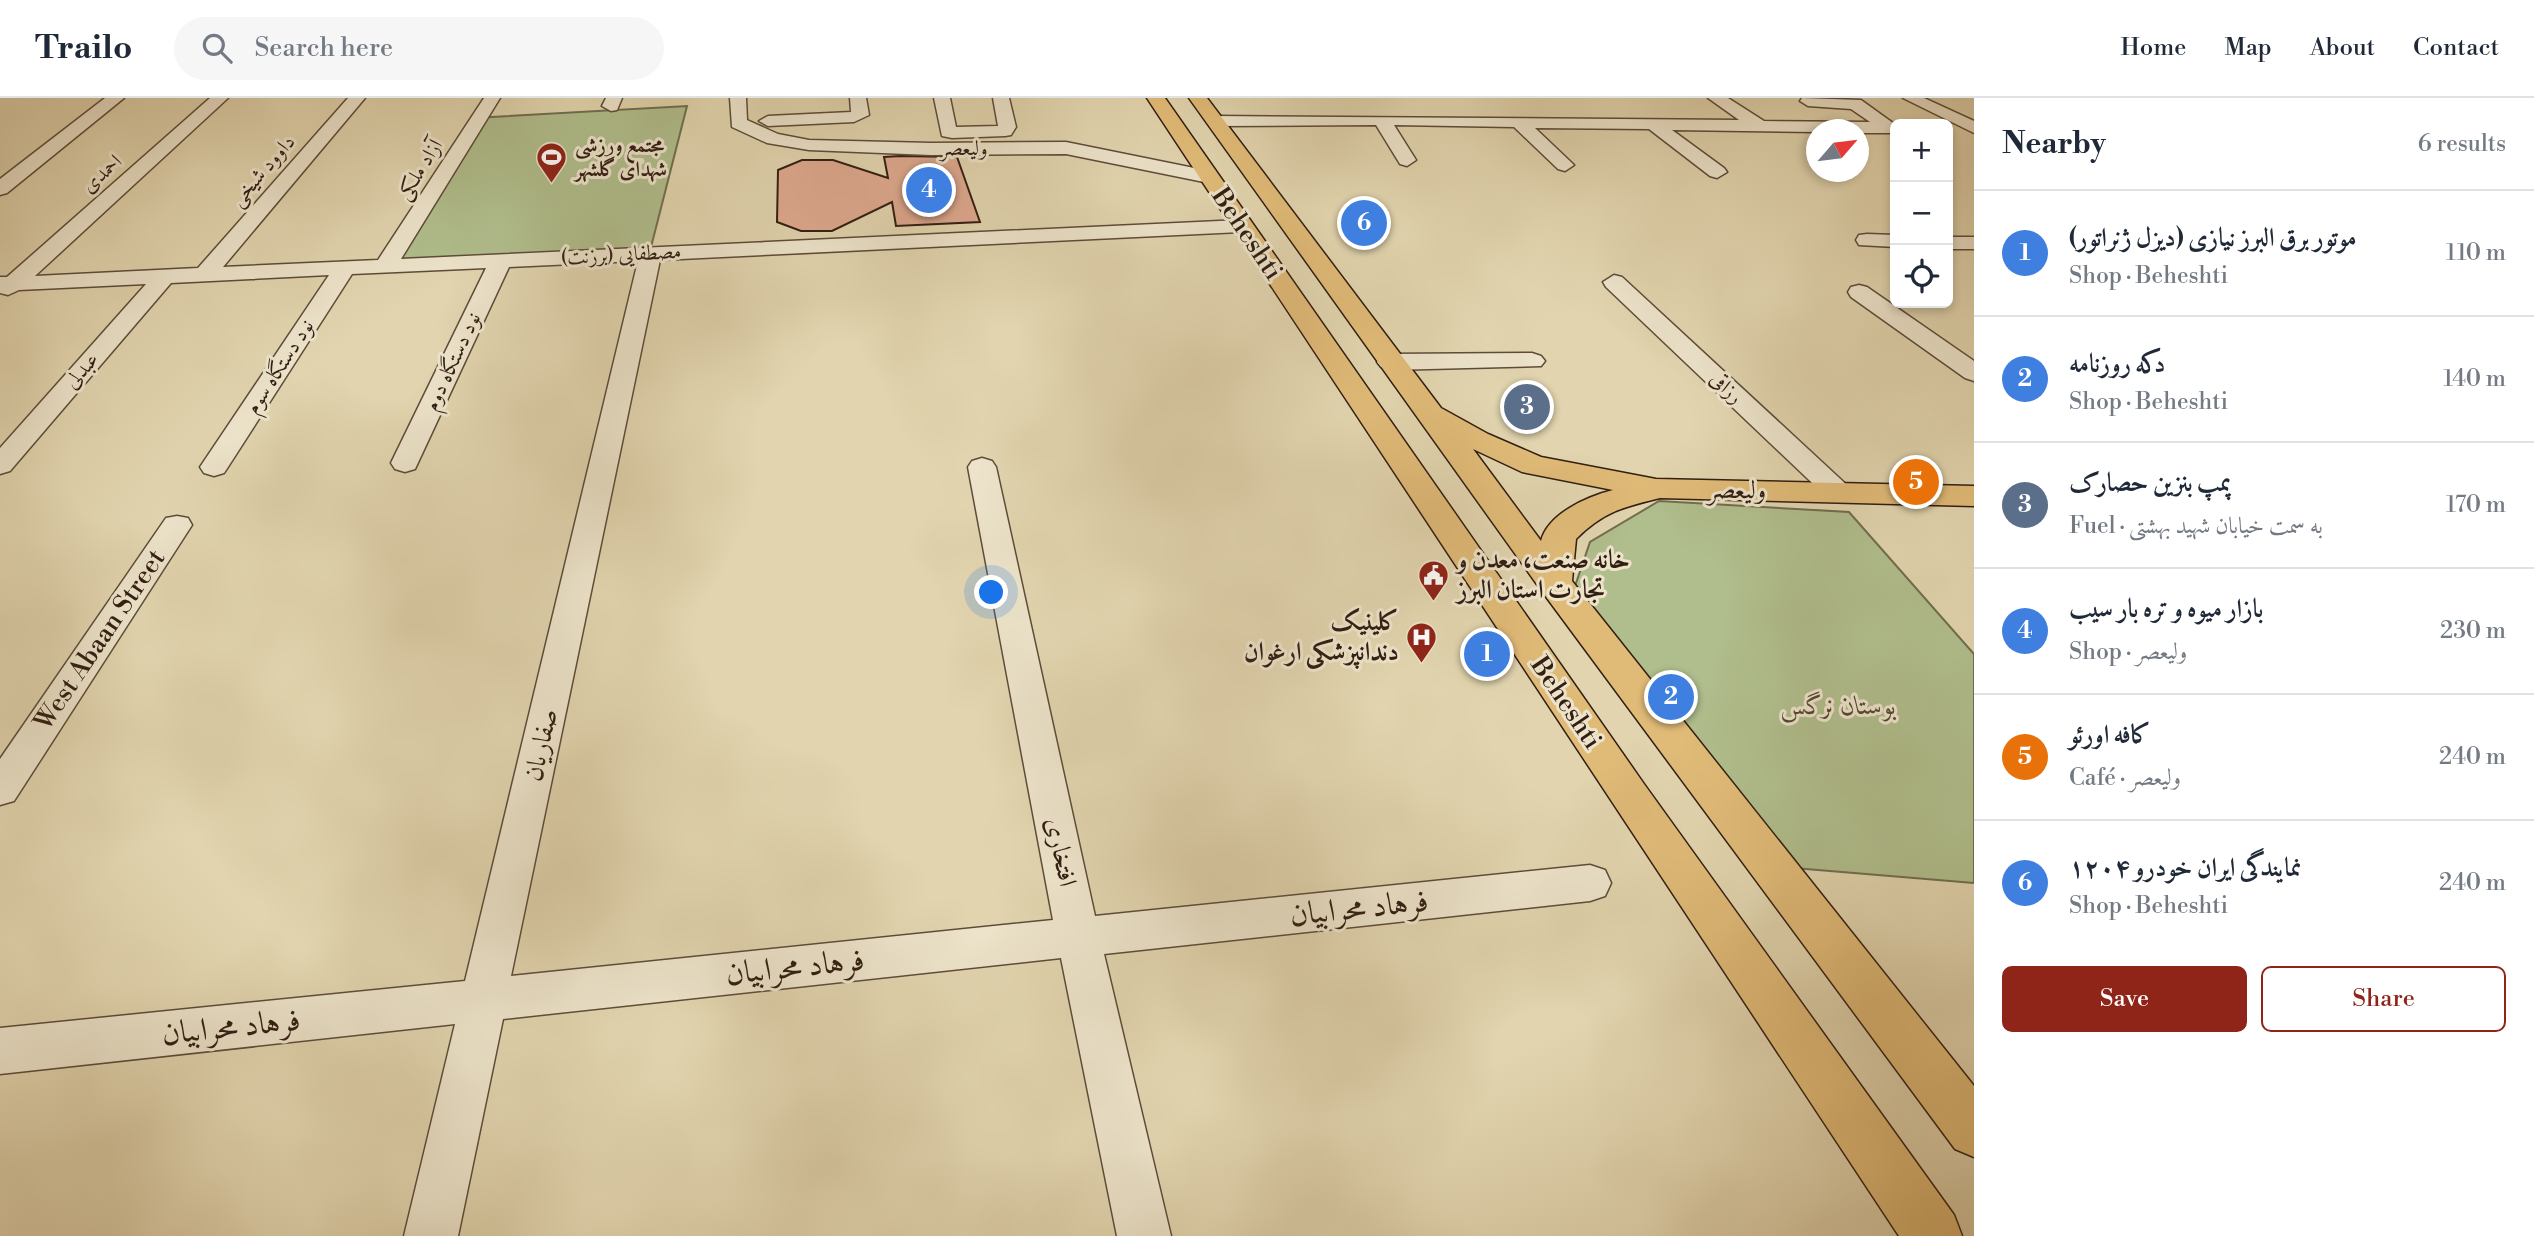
<!DOCTYPE html>
<meta charset="utf-8">
<style>
body{margin:0;font-family:"Libre Bodoni",Amiri,serif;background:#f6f6f7;color:#1f2937}
.controls{position:absolute;right:21px;top:21px;display:grid;overflow:hidden;border-radius:10px;box-shadow:0 4px 10px #0003}
.controls button{width:63px;height:63px;display:grid;place-items:center;padding:0;border:0;border-bottom:2px solid #e0e1e3;background:#fff;color:#1f2937;font:35px sans-serif}
.compass{position:absolute;left:1806px;top:21px;width:63px;height:63px;border-radius:50%;background:#fff;box-shadow:0 4px 10px #0003;rotate:62deg}
.you{position:absolute;left:992px;top:495px;width:24px;height:24px;margin:-18px;border:5px solid #fff;border-radius:50%;background:#1a73e8;box-shadow:0 0 0 10px #1a73e833}
.badge{display:grid;place-items:center;width:46px;height:46px;border-radius:50%;background:#8f2418;color:#fff;font-size:23px;font-weight:700}
.pin{position:absolute;translate:-50% -50%;border:4px solid #fff;box-shadow:0 2px 7px #0006}
.list{margin:0;padding:0;list-style:none}
h2{display:flex;justify-content:space-between;align-items:center;height:91px;margin:0;padding:0 28px;font-size:30px}
h2 small{font-size:23px;font-weight:400;color:#747a83}
.list li{display:grid;grid-template-columns:46px 1fr auto;gap:21px;align-items:center;box-sizing:border-box;height:126px;padding:0 28px;border-top:2px solid #e0e1e3}
.list b{display:block;font-size:26px;white-space:nowrap}
.list p{margin:0;font-size:23px;white-space:nowrap;color:#747a83}
.list em{font-size:23px;font-style:normal;color:#747a83}
.actions{display:flex;gap:14px;padding:21px 28px}
.actions a{flex:1;padding:16px 0;border:2px solid #8f2418;border-radius:10px;text-align:center;font-size:24px;color:#8f2418}
.actions .main{background:#8f2418;color:#fff}
.icon{flex:none;width:38px;height:38px;fill:none;stroke:currentColor;stroke-width:2;stroke-linecap:round;stroke-linejoin:round}
.map{position:relative;flex:none;width:1974px;height:1138px;overflow:hidden}
header{display:flex;align-items:center;gap:42px;box-sizing:border-box;height:98px;padding:0 35px;background:#fff;border-bottom:2px solid #e0e1e3}
header strong{font-size:33px}
nav{display:flex;gap:38px;margin-inline-start:auto;font-size:24px}
.search{width:490px;height:63px;background:#f6f6f7;display:flex;align-items:center;gap:18px;box-sizing:border-box;padding:0 24px;border-radius:38px;color:#747a83;font-size:26px}
main{display:flex}
aside{flex:1;background:#fff}
.map>svg:first-child{display:block}
.green{fill:#b0bd8c;stroke:#706e4f;stroke-width:2}
.building{fill:#dea88e;stroke:#311e12;stroke-width:2}
.lines{fill:none;stroke-linecap:round;stroke-linejoin:round}
.minor-casing{stroke:#5d4c39;stroke-width:3}
.major-casing{stroke:#311e12;stroke-width:3}
.minor{fill:#ece3ca;fill-rule:evenodd}
.major{fill:#e0ba77;fill-rule:evenodd}
.labels{text-anchor:middle;dominant-baseline:central;stroke-width:6;stroke-linejoin:round;paint-order:stroke}
.far-poi-label{font-size:21px;font-weight:bold;fill:#311e12;stroke:#ece3ca;text-anchor:start}
.far-street-label{font-size:21px;fill:#311e12;stroke:#ece3ca}
.street-label{font-size:26px;fill:#311e12;stroke:#ece3ca}
.poi-label{font-size:26px;font-weight:bold;fill:#311e12;stroke:#ece3ca;text-anchor:start}
.park-label{font-size:26px;font-style:italic;fill:#514630;stroke:#ece3ca}
.near-street-label{font-size:32px;fill:#311e12;stroke:#ece3ca}
</style>
<header>
<strong>Trailo</strong>
<div class="search"><svg class="icon" aria-label="search" viewBox="0 0 24 24"><circle cx="10" cy="10" r="6"/><path d="M15 15l6 6"/></svg>Search here</div>
<nav><a>Home</a><a>Map</a><a>About</a><a>Contact</a></nav>
</header>
<main>
<div class="map">
<svg width="1974" height="1138" viewBox="0 0 1974 1138">
<rect width="100%" height="100%" fill="#e1d4ae"/>
<filter id="stains"><feTurbulence type="fractalNoise" baseFrequency=".00286" numOctaves="4"/><feColorMatrix values="0 0 0 0 .2 0 0 0 0 .09 0 0 0 0 .02 0 0 0 .5 -.17"/></filter>
<radialGradient id="worn" r=".72"><stop offset=".6" stop-color="#630" stop-opacity="0"/><stop offset="1" stop-color="#630" stop-opacity=".3"/></radialGradient>
<path class="green" d="M 687,8 L 650,153 L 394,165 L 473,20 Z
M 1659,403 L 1849,414 L 1974,556 L 1974,785 L 1794,770 L 1574,491 L 1590,444 Z"/>
<path class="building" d="M 900,58 L 957,59 L 980,124 L 896,128 L 892,104 L 832,133 L 801,133 L 777,124 L 778,72 L 802,62 L 833,62 L 888,80 L 884,59 Z"/>
<g class="lines">
<defs>
<path id="minor" d="M 105,0 L 124,0 L 7,95 L 0,97 L 0,81 Z
M 210,0 L 228,0 L 35,178 L 198,170 L 348,0 L 365,0 L 223,169 L 378,162 L 484,0 L 500,0 L 401,161 L 1241,122 L 1251,128 L 1241,134 L 660,162 L 511,878 L 1053,822 L 968,369 L 972,363 L 982,360 L 992,363 L 996,369 L 1095,818 L 1590,767 L 1605,772 L 1611,785 L 1605,798 L 1590,803 L 1104,856 L 1171,1138 L 1117,1138 L 1061,860 L 503,921 L 458,1138 L 404,1138 L 455,926 L 0,976 L 0,930 L 465,883 L 638,163 L 509,169 L 415,371 L 405,374 L 395,371 L 391,365 L 486,170 L 352,176 L 228,369 L 224,375 L 214,378 L 204,375 L 200,369 L 329,177 L 171,185 L 10,373 L 0,376 L 0,350 L 146,186 L 19,192 L 8,197 L 0,195 L 0,179 L 7,179 Z
M 606,0 L 622,0 L 617,12 L 611,13 L 602,8 Z
M 730,0 L 746,0 L 747,22 L 778,36 L 809,42 L 931,45 L 1066,44 L 1209,73 L 1219,79 L 1209,85 L 1066,56 L 931,57 L 809,52 L 767,45 L 732,29 Z
M 850,0 L 866,0 L 869,17 L 854,24 L 768,28 L 759,23 L 768,18 L 851,14 Z
M 934,0 L 950,0 L 956,29 L 998,28 L 993,0 L 1009,0 L 1016,29 L 1011,37 L 1005,38 L 952,40 L 942,38 Z
M 1708,0 L 1728,0 L 1764,23 L 1870,24 L 1851,11 L 1808,8 L 1800,3 L 1802,0 L 1861,2 L 1893,25 L 1901,26 L 1895,26 L 1895,35 L 1858,35 L 1858,32 L 1816,32 L 1816,34 L 1672,32 L 1724,70 L 1727,74 L 1717,80 L 1710,78 L 1649,31 L 1535,30 L 1574,67 L 1565,73 L 1558,71 L 1514,29 L 1394,27 L 1416,62 L 1407,68 L 1400,66 L 1376,27 L 1215,28 L 1206,23 L 1215,18 L 1739,22 Z
M 1903,0 L 1924,0 L 1974,23 L 1974,35 Z
M 1867,136 L 1895,137 L 1895,149 L 1859,147 L 1856,142 L 1859,137 Z
M 1948,139 L 1974,139 L 1974,151 L 1948,151 Z
M 1614,177 L 1622,179 L 1849,389 L 1854,395 L 1849,401 L 1839,404 L 1829,401 L 1606,189 L 1603,184 Z
M 1859,187 L 1867,189 L 1974,263 L 1974,283 L 1965,280 L 1851,199 L 1848,194 L 1851,189 Z
M 1532,255 L 1541,258 L 1545,263 L 1541,268 L 1390,272 L 1381,269 L 1377,264 L 1381,259 L 1390,256 Z
M 177,418 L 188,420 L 192,427 L 14,703 L 0,707 L 0,661 L 166,420 Z"/>
<path id="major" d="M 1147,0 L 1165,0 L 1644,686 L 1954,1117 L 1962,1138 L 1899,1138 Z
M 1189,0 L 1207,0 L 1441,310 L 1488,336 L 1541,359 L 1656,381 L 1974,388 L 1974,408 L 1660,400 C 1623,409 1603,414 1576,441 L 1572,483 L 1974,988 L 1974,1059 L 1955,1051 L 1541,492 ZM 1473,351 L 1522,374 L 1613,392 C 1589,398 1548,415 1541,443 Z"/>
</defs>
<use href="#minor" class="minor-casing"/>
<use href="#major" class="major-casing"/>
<use href="#minor" class="minor"/>
<use href="#major" class="major"/>
</g>
<defs>
<symbol id="stadium-pin" viewBox="-11 -11 22 30"><path d="M0 17L-7.5 6A9.5 9.5 0 1 1 7.5 6Z" fill="#8f2418" stroke="#ece3ca"/><path d="M0-5a6.5 5 0 1 0 0 10a6.5 5 0 1 0 0-10ZM-3.5-1.8h7v3.6h-7Z" fill="#fff"/></symbol>
<symbol id="civic-pin" viewBox="-11 -11 22 30"><path d="M0 17L-7.5 6A9.5 9.5 0 1 1 7.5 6Z" fill="#8f2418" stroke="#ece3ca"/><path d="M-.6-6.5H3V-4.5H.6V-3L4-1V1h2V6H-6V1h2V-1L-.6-3ZM-1.2 2.5V6h2.4V2.5Z" fill="#fff"/></symbol>
<symbol id="hospital-pin" viewBox="-11 -11 22 30"><path d="M0 17L-7.5 6A9.5 9.5 0 1 1 7.5 6Z" fill="#8f2418" stroke="#ece3ca"/><path d="M-5-5h3v3.5h4V-5h3V5h-3V1.5h-4V5h-3Z" fill="#fff"/></symbol>
</defs>
<g fill-rule="evenodd">
<use href="#stadium-pin" x="534" y="42" width="35" height="47"/>
<use href="#civic-pin" x="1416" y="460" width="35" height="47"/>
<use href="#hospital-pin" x="1404" y="522" width="35" height="47"/>
</g>
<g class="labels">
<g class="far-poi-label">
<text x="575" y="48">مجتمع ورزشی<tspan x="575" dy="24">شهدای گلشهر</tspan></text>
</g>
<g class="far-street-label">
<text x="964" y="51">ولیعصر</text>
<text transform="translate(420 72) rotate(-58)">آزاد ملکی</text>
<text transform="translate(263 73) rotate(-49)">داوود شیخی</text>
<text transform="translate(102 76) rotate(-42)">احمدی</text>
<text transform="translate(621 157) rotate(-3)">مصطفایی (برزنت)</text>
<text transform="translate(453 264) rotate(-65)">نود دستگاه دوم</text>
<text transform="translate(280 269) rotate(-57)">نود دستگاه سوم</text>
<text transform="translate(82 273) rotate(-49)">عبدلی</text>
<text transform="translate(1726 290) rotate(43)">رزاقی</text>
</g>
<g class="street-label">
<text transform="translate(1247 136) rotate(56)">Beheshti</text>
<text transform="translate(1737 392) rotate(1)">ولیعصر</text>
<text transform="translate(100 542) rotate(-56)">West Abaan Street</text>
<text transform="translate(1566 605) rotate(56)">Beheshti</text>
<text transform="translate(541 647) rotate(-77)">صفاریان</text>
<text transform="translate(1061 754) rotate(78)">افتخاری</text>
</g>
<g class="poi-label">
<text x="1457" y="462">خانه صنعت، معدن و<tspan x="1457" dy="30">تجارت استان البرز</tspan></text>
<text x="1399" y="524" text-anchor="end">کلینیک<tspan x="1399" dy="30">دندانپزشکی ارغوان</tspan></text>
</g>
<g class="park-label">
<text x="1838" y="608">بوستان نرگس</text>
</g>
<g class="near-street-label">
<text transform="translate(1359 810) rotate(-6)">فرهاد محرابیان</text>
<text transform="translate(795 869) rotate(-6)">فرهاد محرابیان</text>
<text transform="translate(231 929) rotate(-6)">فرهاد محرابیان</text>
</g>
</g>
<rect width="100%" height="100%" filter="url(#stains)"/>
<rect width="100%" height="100%" fill="url(#worn)"/>
</svg>
<div class="controls">
<button>+</button>
<button>−</button>
<button><svg class="icon" aria-label="locate" viewBox="0 0 24 24"><circle cx="12" cy="12" r="6"/><path d="M12 2v4M12 18v4M2 12h4M18 12h4"/></svg></button>
</div>
<svg class="compass" viewBox="-18 -18 36 36"><path d="M0-13l5 13h-10z" fill="#e53935"/><path d="M0 13l5-13h-10z" fill="#747a83"/></svg>
<div class="you"></div>
<div class="pin badge" style="left:1487px;top:556px;background:#3f7fe0">1</div>
<div class="pin badge" style="left:1671px;top:599px;background:#3f7fe0">2</div>
<div class="pin badge" style="left:1527px;top:309px;background:#5c6f8a">3</div>
<div class="pin badge" style="left:929px;top:92px;background:#3f7fe0">4</div>
<div class="pin badge" style="left:1916px;top:384px;background:#e8710a">5</div>
<div class="pin badge" style="left:1364px;top:125px;background:#3f7fe0">6</div>
</div>
<aside>
<h2>Nearby<small>6 results</small></h2>
<ul class="list">
<li><span class="badge" style="background:#3f7fe0">1</span><div><b>موتور برق البرز نیازی (دیزل ژنراتور)</b><p>Shop · Beheshti</p></div><em>110 m</em></li>
<li><span class="badge" style="background:#3f7fe0">2</span><div><b>دکه روزنامه</b><p>Shop · Beheshti</p></div><em>140 m</em></li>
<li><span class="badge" style="background:#5c6f8a">3</span><div><b>پمپ بنزین حصارک</b><p>Fuel · به سمت خیابان شهید بهشتی</p></div><em>170 m</em></li>
<li><span class="badge" style="background:#3f7fe0">4</span><div><b>بازار میوه و تره بار سیب</b><p>Shop · ولیعصر</p></div><em>230 m</em></li>
<li><span class="badge" style="background:#e8710a">5</span><div><b>کافه اورئو</b><p>Café · ولیعصر</p></div><em>240 m</em></li>
<li><span class="badge" style="background:#3f7fe0">6</span><div><b>۱۲۰۴ نمایندگی ایران خودرو</b><p>Shop · Beheshti</p></div><em>240 m</em></li>
</ul>
<div class="actions"><a class="main">Save</a><a>Share</a></div>
</aside>
</main>
